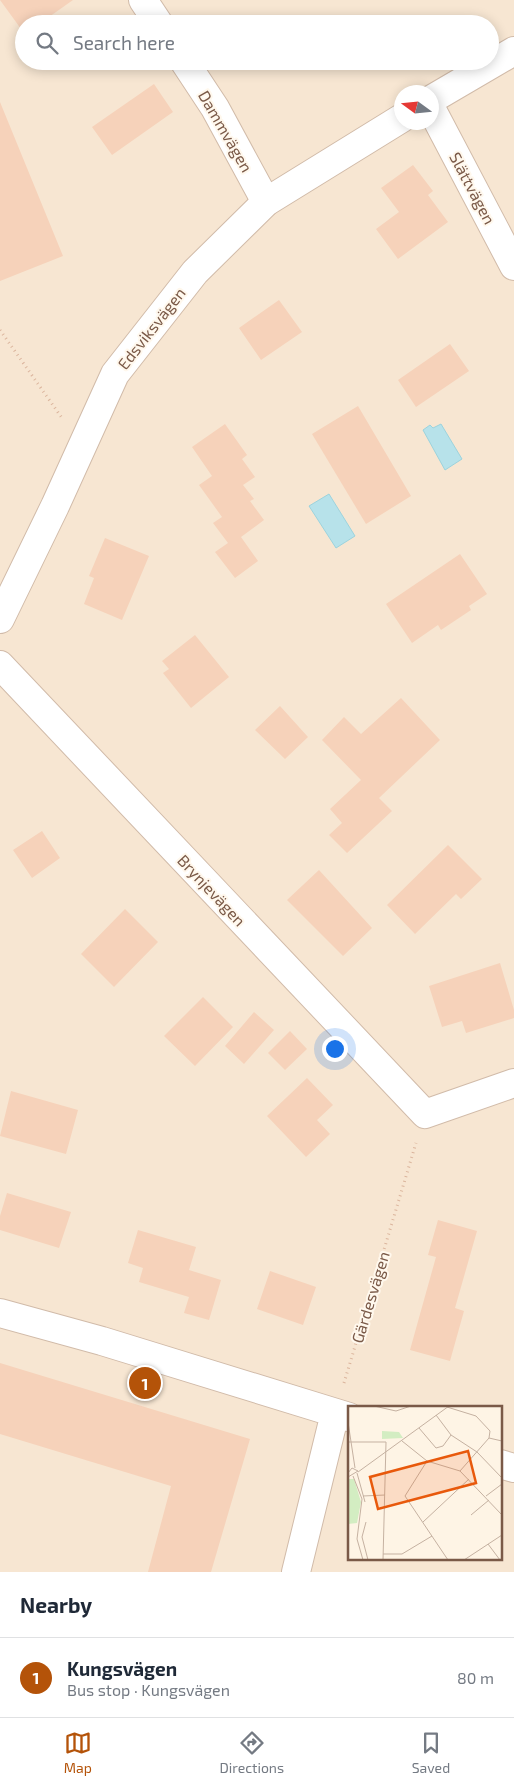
<!DOCTYPE html>
<meta charset="utf-8">
<style>
body{margin:0;font-family:"Exo 2",sans-serif;background:#f2f2f3;color:#1f2937}
.compass{position:absolute;left:394px;top:85px;width:45px;height:45px;border-radius:50%;background:#fff;box-shadow:0 2px 12px #0003;rotate:285deg}
.you{position:absolute;left:334px;top:1048px;width:18px;height:18px;margin:-12px;border:4px solid #fff;border-radius:50%;background:#1a73e8;box-shadow:0 0 0 8px #1a73e833}
.badge{display:grid;place-items:center;width:32px;height:32px;border-radius:50%;background:#b45309;color:#fff;font-size:16px;font-weight:700}
.pin{position:absolute;translate:-50% -50%;border:2px solid #fff;box-shadow:0 1px 5px #0006}
.list{margin:0;padding:0;list-style:none}
h2{display:flex;justify-content:space-between;align-items:center;height:65px;margin:0;padding:0 20px;font-size:21px}
h2 small{font-size:16px;font-weight:400;color:#747a83}
.list li{display:grid;grid-template-columns:32px 1fr auto;gap:15px;align-items:center;box-sizing:border-box;height:80px;padding:0 20px;border-top:1px solid #e0e1e3}
.list b{display:block;font-size:19px;white-space:nowrap}
.list p{margin:0;font-size:16px;white-space:nowrap;color:#747a83}
.list em{font-size:16px;font-style:normal;color:#747a83}
.icon{flex:none;width:28px;height:28px;fill:none;stroke:currentColor;stroke-width:2;stroke-linecap:round;stroke-linejoin:round}
.map{position:relative;flex:none;width:514px;height:1572px;overflow:hidden}
.search{position:absolute;background:#fff;box-shadow:0 2px 12px #0003;left:15px;right:15px;top:15px;height:55px;display:flex;align-items:center;gap:12px;box-sizing:border-box;padding:0 18px;border-radius:28px;color:#747a83;font-size:19px}
.sheet{height:145px;background:#fff}
nav{display:flex;justify-content:space-around;align-items:center;box-sizing:border-box;height:70px;border-top:1px solid #e0e1e3;background:#fff;font-size:14px;color:#747a83}
nav a{display:grid;justify-items:center;gap:2px}
nav .on{color:#b45309}
.map>svg:first-child{display:block}
.residential{fill:#f7e6d2;fill-rule:evenodd}
.water{fill:#b7e2ea;stroke:#9cd3dd}
.building{fill:#f6d2ba}
.lines{fill:none;stroke-linecap:round;stroke-linejoin:round}
.minor-casing{stroke:#d1bba9;stroke-width:30}
.tertiary-casing{stroke:#d1bba9;stroke-width:30}
.path{stroke:#dbb59d;stroke-width:3;stroke-dasharray:1 4;stroke-linecap:butt}
.minor{stroke:#fff;stroke-width:28}
.tertiary{stroke:#fff;stroke-width:28}
.labels{text-anchor:middle;dominant-baseline:central;stroke-width:4;stroke-linejoin:round;paint-order:stroke}
.street-label{font-size:16px;fill:#7a5947;stroke:#fff8ed}
.inset-road{fill:none;stroke:#c5b1a1;stroke-width:1}
.view{fill:#e8590c;fill-opacity:0.15;stroke:#e8590c;stroke-width:2.5}
.inset-edge{fill:none;stroke:#7a5947;stroke-width:2.5}
</style>
<div class="map">
<svg width="514" height="1572" viewBox="0 0 514 1572">
<rect width="100%" height="100%" fill="#fef4e5"/>
<path class="residential" d="M 0,0 L 514,0 L 514,1572 L 0,1572 ZM 24,24 L 490,24 L 490,61 L 24,61 ZM 402,92 L 432,92 L 432,122 L 402,122 ZM 349,1407 L 500,1407 L 500,1558 L 349,1558 Z"/>
<path class="water" d="M 441,424 L 462,459 L 445,470 L 423,430 L 430,425 L 433,428 Z
M 329,494 L 355,536 L 336,548 L 309,506 Z"/>
<path class="building" d="M 0,0 L 73,0 L 39,24 L 24,24 L 24,33 Z
M 154,84 L 173,112 L 112,155 L 92,127 Z
M 0,102 L 63,256 L 0,281 Z
M 413,165 L 433,191 L 428,195 L 448,222 L 398,259 L 376,229 L 399,212 L 381,188 Z
M 279,300 L 302,332 L 261,360 L 239,328 Z
M 450,344 L 469,371 L 416,407 L 398,380 Z
M 358,406 L 411,496 L 366,524 L 312,434 Z
M 225,424 L 247,455 L 242,459 L 255,477 L 243,485 L 254,499 L 250,501 L 264,520 L 241,537 L 258,561 L 235,578 L 215,552 L 228,543 L 213,523 L 222,517 L 199,485 L 212,476 L 192,447 Z
M 105,538 L 149,556 L 122,620 L 84,604 L 94,578 L 89,576 Z
M 460,554 L 487,594 L 469,606 L 471,610 L 441,630 L 438,625 L 412,643 L 386,604 Z
M 195,635 L 229,677 L 191,708 L 163,673 L 169,669 L 162,661 Z
M 401,698 L 440,740 L 379,798 L 392,811 L 347,853 L 329,835 L 342,823 L 330,809 L 361,780 L 322,740 L 344,717 L 361,734 Z
M 280,706 L 308,737 L 285,759 L 255,730 Z
M 42,831 L 60,858 L 32,878 L 13,850 Z
M 448,845 L 482,879 L 461,899 L 456,894 L 415,934 L 387,905 Z
M 319,870 L 372,928 L 343,956 L 287,900 Z
M 125,909 L 158,942 L 114,987 L 81,954 Z
M 500,963 L 514,1010 L 514,1018 L 466,1033 L 462,1021 L 442,1027 L 429,986 Z
M 203,997 L 233,1027 L 195,1066 L 164,1036 Z
M 254,1012 L 274,1030 L 244,1064 L 225,1046 Z
M 290,1031 L 307,1049 L 285,1070 L 268,1053 Z
M 307,1078 L 333,1105 L 317,1120 L 330,1134 L 306,1157 L 267,1116 Z
M 11,1091 L 78,1110 L 66,1154 L 0,1136 Z
M 7,1193 L 71,1212 L 59,1248 L 0,1230 L 0,1216 Z
M 438,1220 L 477,1231 L 455,1308 L 464,1311 L 450,1361 L 410,1350 L 436,1257 L 428,1255 Z
M 138,1230 L 196,1247 L 189,1270 L 221,1280 L 209,1320 L 184,1313 L 189,1297 L 139,1282 L 143,1268 L 128,1263 Z
M 270,1271 L 316,1287 L 303,1325 L 257,1309 Z
M 0,1363 L 250,1439 L 211,1572 L 148,1572 L 171,1486 L 0,1434 Z"/>
<g class="lines">
<defs>
<path id="minor" d="M 143,0 L 159,24
M 184,61 L 215,108 L 266,202
M 432,110 L 514,266
M 0,665 L 425,1114 L 514,1083
M 0,1313 L 102,1341 L 349,1417
M 500,1464 L 514,1468
M 296,1572 L 335,1413"/>
<path id="tertiary" d="M 432,99 L 514,51
M 0,619 L 55,506 L 115,374 L 195,272 L 266,202 L 402,118"/>
</defs>
<use href="#minor" class="minor-casing"/>
<use href="#tertiary" class="tertiary-casing"/>
<path class="path" d="M 0,330 L 62,418
M 344,1383 L 416,1143"/>
<use href="#minor" class="minor"/>
<use href="#tertiary" class="tertiary"/>
</g>
<g class="labels">
<g class="street-label">
<text transform="translate(226 131) rotate(60)">Dammvägen</text>
<text transform="translate(473 188) rotate(62)">Slättvägen</text>
<text transform="translate(151 328) rotate(-52)">Edsviksvägen</text>
<text transform="translate(212 890) rotate(47)">Brynjevägen</text>
<text transform="translate(370 1297) rotate(-73)">Gärdesvägen</text>
</g>
</g>
<g transform="translate(348 1406)">
<rect width="154" height="154" fill="#fef4e5"/>
<path d="M 34,25 L 51,26 L 55,32 L 34,33 ZM 0,73 L 6,73 L 13,96 L 9,117 L 0,118 Z" fill="#d3edc2"/>
<path class="inset-road" d="M 26,0 L 48,5 L 63,0M 99,1 L 128,10 L 142,25 L 141,32 L 154,35M 88,9 L 103,29 L 129,46 L 154,72M 0,16 L 7,62M 71,22 L 88,42 L 95,40 L 103,29M 54,35 L 79,55 L 112,65 L 154,109M 0,36 L 38,36 L 35,154M 79,55 L 57,90 L 100,154M 112,65 L 141,32M 10,66 L 101,0M 0,67 L 4,62 L 10,65 L 0,71M 9,67 L 17,96M 5,70 L 14,93 L 9,133 L 15,154M 15,90 L 37,89M 138,90 L 154,78M 123,109 L 141,94M 18,116 L 14,131 L 20,154M 75,116 L 121,73M 140,138 L 152,154M 35,148 L 54,148 L 84,130M 116,154 L 154,129"/>
<path class="view" d="M 120,45 L 128,77 L 30,103 L 22,71 Z"/>
<rect width="154" height="154" class="inset-edge"/>
</g>
</svg>
<svg class="compass" viewBox="-18 -18 36 36"><path d="M0-13l5 13h-10z" fill="#e53935"/><path d="M0 13l5-13h-10z" fill="#747a83"/></svg>
<div class="you"></div>
<div class="pin badge" style="left:145px;top:1383px">1</div>
<div class="search"><svg class="icon" aria-label="search" viewBox="0 0 24 24"><circle cx="10" cy="10" r="6"/><path d="M15 15l6 6"/></svg>Search here</div>
</div>
<section class="sheet">
<h2>Nearby<small></small></h2>
<ul class="list">
<li><span class="badge">1</span><div><b>Kungsvägen</b><p>Bus stop · Kungsvägen</p></div><em>80 m</em></li>
</ul>
</section>
<nav>
<a class="on"><svg class="icon" aria-label="map" viewBox="0 0 24 24"><path d="M3 6l6-2 6 2 6-2v14l-6 2-6-2-6 2zM9 4v14M15 6v14"/></svg>Map</a>
<a><svg class="icon" aria-label="directions" viewBox="0 0 24 24"><path d="M12 3l9 9-9 9-9-9zM9 14v-3h6M13 9l2 2-2 2"/></svg>Directions</a>
<a><svg class="icon" aria-label="saved" viewBox="0 0 24 24"><path d="M7 4h10v16l-5-4-5 4z"/></svg>Saved</a>
</nav>
